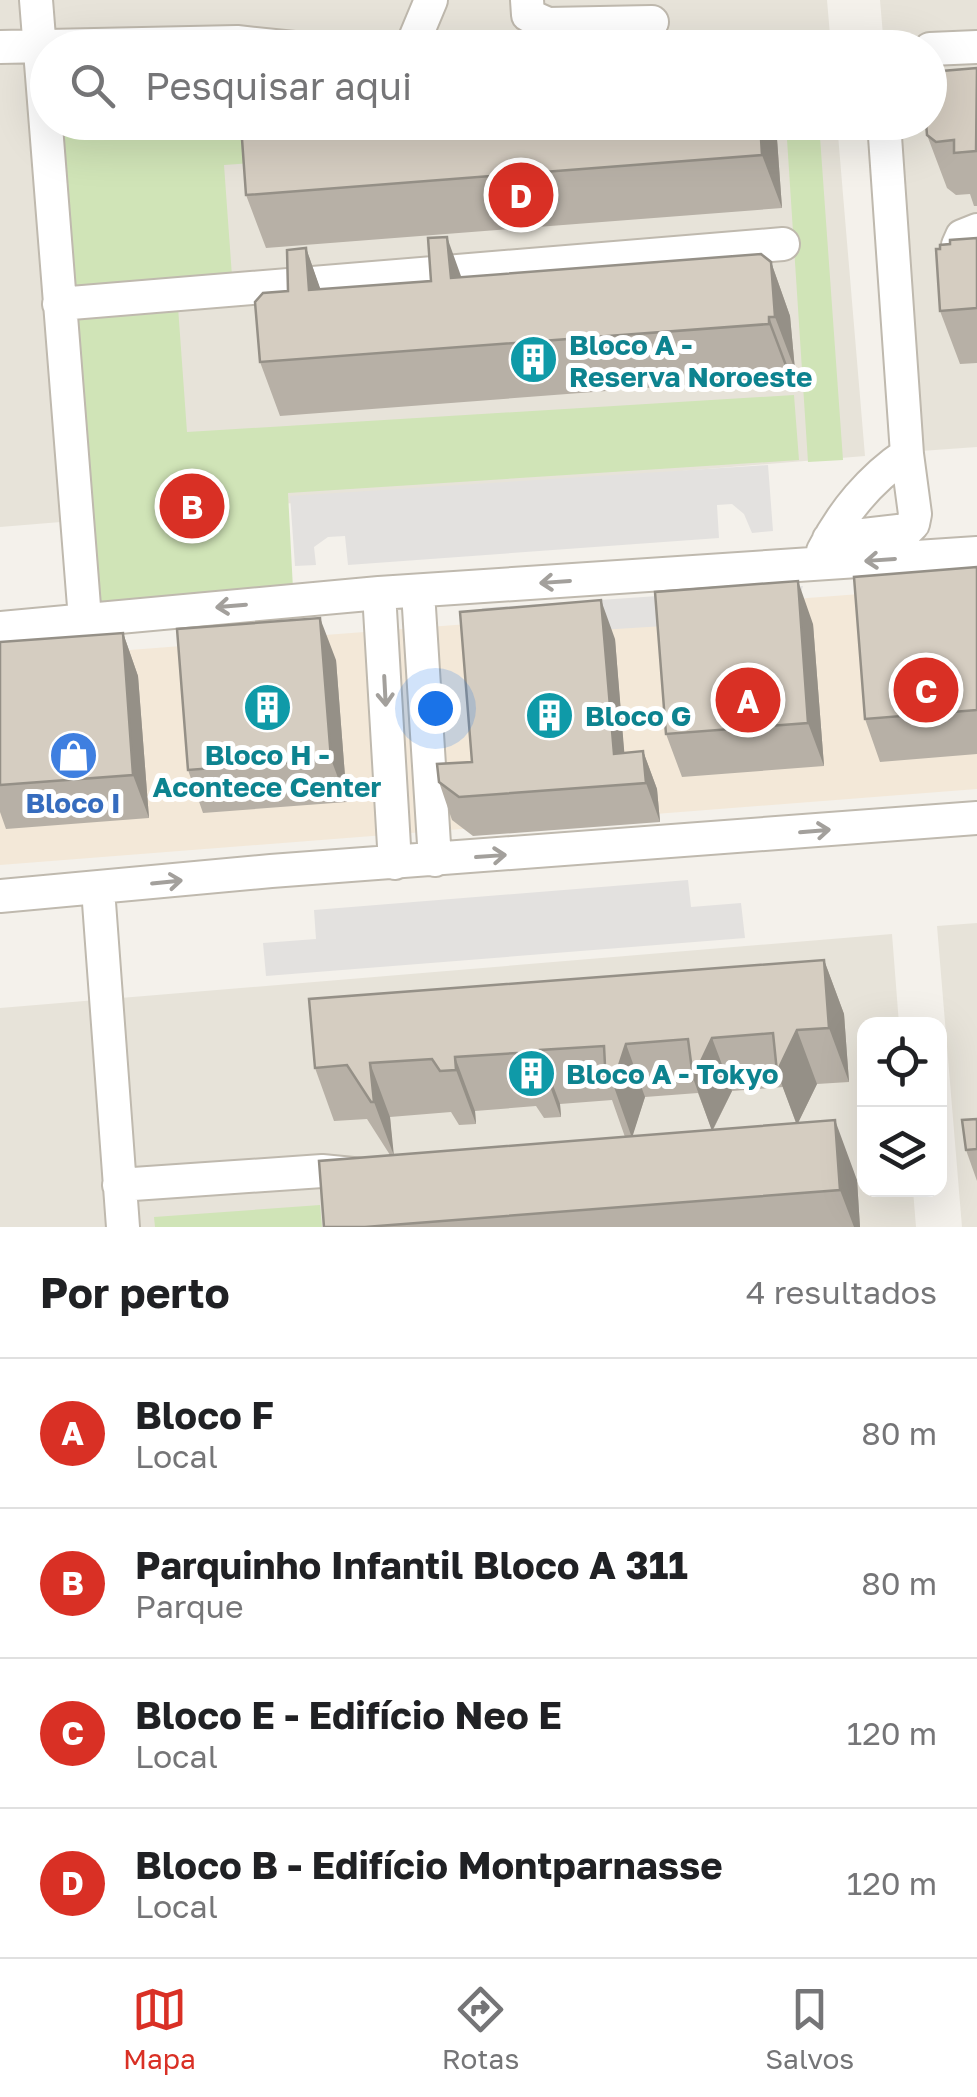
<!DOCTYPE html>
<html lang="pt">
<meta charset="utf-8">
<style>
body{margin:0;font-family:"Golos Text",sans-serif;background:#f6f6f6;color:#202124}
.controls{position:absolute;right:30px;bottom:30px;display:grid;overflow:hidden;border-radius:20px;box-shadow:0 10px 40px #0002}
.controls button{width:90px;height:90px;display:grid;place-items:center;padding:0;border:0;border-bottom:2px solid #e0e0e0;background:#fff;color:#202124;font:50px sans-serif}
.you{position:absolute;left:435px;top:708px;width:35px;height:35px;margin:-25px;border:8px solid #fff;border-radius:50%;background:#1a73e8;box-shadow:0 0 0 15px #1a73e833}
.badge{display:grid;place-items:center;width:65px;height:65px;border-radius:50%;background:#d93025;color:#fff;font-size:32px;font-weight:700}
.pin{position:absolute;translate:-50% -50%;border:5px solid #fff;box-shadow:0 2px 10px #0006}
.list{margin:0;padding:0;list-style:none}
h2{display:flex;justify-content:space-between;align-items:center;height:130px;margin:0;padding:0 40px;font-size:42px}
h2 small{font-size:32px;font-weight:400;color:#757577}
.list li{display:grid;grid-template-columns:65px 1fr auto;gap:30px;align-items:center;box-sizing:border-box;height:150px;padding:0 40px;border-top:2px solid #e0e0e0}
.list b{display:block;font-size:38px;white-space:nowrap}
.list p{margin:0;font-size:32px;white-space:nowrap;color:#757577}
.list em{font-size:32px;font-style:normal;color:#757577}
.icon{flex:none;width:55px;height:55px;fill:none;stroke:currentColor;stroke-width:2;stroke-linecap:round;stroke-linejoin:round}
.map{position:relative;flex:none;width:977px;height:1227px;overflow:hidden}
.search{position:absolute;background:#fff;box-shadow:0 10px 40px #0002;left:30px;right:30px;top:30px;height:110px;display:flex;align-items:center;gap:25px;box-sizing:border-box;padding:0 35px;border-radius:55px;color:#757577;font-size:38px}
.sheet{height:730px;background:#fff}
nav{display:flex;justify-content:space-around;align-items:center;box-sizing:border-box;height:140px;border-top:2px solid #e0e0e0;background:#fff;font-size:28px;color:#757577}
nav a{display:grid;justify-items:center;gap:5px}
nav .on{color:#d93025}
.map>svg:first-child{display:block}
.residential{fill:#e7e3d9}
.commercial{fill:#f3e8d8}
.green{fill:#d0e4b7}
.parking{fill:#e3e1df}
.lines{fill:none;stroke-linecap:round;stroke-linejoin:round}
.minor-casing{stroke:#bfb9ae;stroke-width:36}
.minor{stroke:#fff;stroke-width:32}
.wall{fill:#b7b0a6;fill-rule:evenodd}
.shaded-wall{fill:#959087}
.building{fill:#d5cdc1;stroke:#959087;stroke-width:2.5}
.oneway{stroke:#a3a09c}
.labels{text-anchor:middle;dominant-baseline:central;stroke-width:10;stroke-linejoin:round;paint-order:stroke}
.culture-label{font-size:28px;font-weight:bold;fill:#0d838f;stroke:#fff;text-anchor:start}
.shop-label{font-size:28px;font-weight:bold;fill:#366cbe;stroke:#fff}
</style>
<div class="map">
<svg width="977" height="1227" viewBox="0 0 977 1227">
<rect width="100%" height="100%" fill="#f4f1eb"/>
<path class="residential" d="M 0,0 L 827,0 L 831,47 L 48,48 L 48,122 L 837,123 L 865,456 L 0,527 Z
M 880,0 L 977,0 L 977,447 L 921,451 L 891,123 L 930,122 L 930,48 L 884,47 Z
M 977,923 L 977,1227 L 962,1227 L 937,926 Z
M 892,934 L 899,1024 L 864,1024 L 864,1190 L 913,1190 L 916,1227 L 0,1227 L 0,1008 Z"/>
<path class="commercial" d="M 977,585 L 977,789 L 0,865 L 0,660 Z"/>
<path class="green" d="M 58,123 L 819,123 L 843,460 L 808,462 L 786,124 L 224,165 L 232,276 L 68,288 Z
M 178,307 L 187,432 L 794,395 L 799,460 L 288,493 L 293,589 L 93,603 L 68,316 Z
M 320,1205 L 322,1227 L 155,1227 L 154,1217 Z"/>
<path class="parking" d="M 768,465 L 773,531 L 752,533 L 744,514 L 732,504 L 717,505 L 719,538 L 348,565 L 345,536 L 328,537 L 314,547 L 316,565 L 295,566 L 290,496 Z
M 803,586 L 793,618 L 486,637 L 482,608 Z
M 688,880 L 691,907 L 741,903 L 745,938 L 266,976 L 263,943 L 316,939 L 314,910 Z"/>
<g class="lines">
<defs>
<path id="minor" d="M 36,0 L 85,619
M 527,0 L 528,15 L 548,24 L 652,22
M 0,47 L 237,42 L 294,48
M 411,48 L 431,0
M 930,49 L 977,47
M 977,230 L 962,236 L 958,245 L 962,256 L 977,261
M 59,304 L 783,244
M 829,539 L 907,530 L 913,524 L 915,514 L 907,454 L 884,122
M 823,551 C 842,513 871,478 907,454
M 418,592 L 435,860
M 379,593 L 395,863
M 0,628 L 379,593 L 977,553
M 98,889 L 123,1227
M 0,896 L 271,871 L 977,818
M 119,1185 L 322,1171 L 363,1175"/>
</defs>
<use href="#minor" class="minor-casing"/>
<use href="#minor" class="minor"/>
</g>
<path class="wall" d="M 977,68 L 977,206 L 974,206 L 970,194 L 956,195 L 947,188 L 927,135 Z
M 277,122 L 770,122 L 777,139 L 782,208 L 266,248 L 246,195 Z
M 977,238 L 977,363 L 960,364 L 940,311 L 940,249 Z
M 306,248 L 320,289 L 462,278 L 771,262 L 790,316 L 795,370 L 789,370 L 789,377 L 280,416 L 260,362 Z
M 977,567 L 977,754 L 880,762 L 865,719 Z
M 813,624 L 824,766 L 682,777 L 666,734 Z
M 123,633 L 138,676 L 149,818 L 6,829 L 0,812 L 0,642 Z
M 615,639 L 624,753 L 643,751 L 657,789 L 660,822 L 473,836 L 452,820 L 439,782 L 472,762 Z
M 336,660 L 347,802 L 203,813 L 188,770 Z
M 824,960 L 844,1014 L 849,1082 L 817,1084 L 798,1123 L 857,1180 L 860,1227 L 324,1227 L 390,1155 L 367,1119 L 334,1121 L 315,1068 ZM 783,1087 L 796,1123 L 713,1130 L 732,1091 ZM 698,1093 L 712,1130 L 632,1136 L 645,1097 ZM 612,1100 L 625,1137 L 393,1155 L 390,1117 L 451,1112 L 459,1125 L 476,1124 L 475,1111 L 536,1106 L 544,1118 L 561,1117 L 560,1104 Z
M 977,1119 L 977,1181 L 966,1150 Z"/>
<path class="shaded-wall" d="M 760,122 L 770,122 L 777,139 L 782,208 L 762,155 Z
M 447,237 L 466,290 L 451,278 Z
M 306,248 L 325,302 L 309,290 Z
M 771,262 L 790,316 L 795,370 L 775,317 Z
M 769,317 L 789,370 L 789,377 L 769,324 Z
M 798,581 L 813,624 L 824,766 L 808,723 Z
M 601,600 L 615,639 L 627,785 L 614,754 Z
M 320,618 L 336,660 L 347,802 L 331,759 Z
M 123,633 L 138,676 L 149,818 L 133,775 Z
M 643,751 L 657,789 L 660,822 L 646,783 Z
M 824,960 L 844,1014 L 849,1082 L 829,1028 Z
M 797,1030 L 817,1084 L 797,1125 L 777,1072 Z
M 712,1038 L 732,1091 L 712,1131 L 693,1078 Z
M 626,1044 L 645,1097 L 632,1138 L 613,1084 Z
M 540,1050 L 560,1104 L 561,1117 L 542,1064 Z
M 455,1057 L 475,1111 L 476,1124 L 456,1070 Z
M 370,1063 L 390,1117 L 394,1156 L 374,1102 Z
M 835,1120 L 857,1180 L 860,1227 L 854,1227 L 840,1190 Z"/>
<path class="building" d="M 977,68 L 976,151 L 954,153 L 954,140 L 936,142 L 927,135 L 926,122 L 930,122 L 930,72 Z
M 277,122 L 760,122 L 762,155 L 246,195 L 241,125 Z
M 447,237 L 451,278 L 761,254 L 771,262 L 775,317 L 769,317 L 769,324 L 260,362 L 255,302 L 263,293 L 288,291 L 287,250 L 306,248 L 309,290 L 431,281 L 428,238 Z
M 977,238 L 977,308 L 940,311 L 936,249 L 940,249 L 940,245 L 950,244 L 950,240 Z
M 977,567 L 977,710 L 865,719 L 854,577 Z
M 798,581 L 808,723 L 666,734 L 655,592 Z
M 601,600 L 614,754 L 643,751 L 646,783 L 459,797 L 439,782 L 437,764 L 472,762 L 460,612 Z
M 320,618 L 331,759 L 188,770 L 177,629 Z
M 123,633 L 133,775 L 0,785 L 0,642 Z
M 824,960 L 829,1028 L 797,1030 L 777,1072 L 773,1033 L 712,1038 L 693,1078 L 688,1039 L 626,1044 L 613,1084 L 606,1085 L 604,1046 L 540,1050 L 542,1064 L 525,1065 L 517,1053 L 455,1057 L 456,1070 L 440,1071 L 432,1059 L 370,1063 L 374,1102 L 371,1102 L 347,1065 L 315,1068 L 309,999 Z
M 977,1119 L 977,1149 L 966,1150 L 962,1120 Z
M 835,1120 L 840,1190 L 365,1227 L 324,1227 L 319,1161 Z"/>
<defs><path id="oneway-shaft" d="M-6 0H5M1.5-3L5.5 0L1.5 3" fill="none" stroke-width="1.6" stroke-linecap="round" stroke-linejoin="round" transform="scale(2.5)"/></defs>
<g class="oneway">
<use href="#oneway-shaft" transform="translate(880 560) rotate(176)"/>
<use href="#oneway-shaft" transform="translate(555 582) rotate(176)"/>
<use href="#oneway-shaft" transform="translate(231 606) rotate(175)"/>
<use href="#oneway-shaft" transform="translate(385 691) rotate(87)"/>
<use href="#oneway-shaft" transform="translate(815 831) rotate(-5)"/>
<use href="#oneway-shaft" transform="translate(491 856) rotate(-4)"/>
<use href="#oneway-shaft" transform="translate(167 882) rotate(-6)"/>
</g>
<defs>
<symbol id="building-disc" viewBox="-11 -11 22 22"><circle r="9.5" fill="#0f9aa8" stroke="#fff"/><path d="M-4-6H4V6H1V3H-1V6H-4ZM-2.5-4.3h1.7v1.8h-1.7ZM.8-4.3h1.7v1.8H.8ZM-2.5-1h1.7V.8h-1.7ZM.8-1h1.7V.8H.8Z" fill="#fff"/></symbol>
<symbol id="shop-disc" viewBox="-11 -11 22 22"><circle r="9.5" fill="#3f7fe0" stroke="#fff"/><path d="M-5-2.5h2.3a2.7 3.5 0 0 1 5.4 0H5L5.5 6h-11ZM-1.5-2.5h3a1.5 2.3 0 0 0-3 0Z" fill="#fff"/></symbol>
</defs>
<g fill-rule="evenodd">
<use href="#building-disc" x="506" y="332" width="55" height="55"/>
<use href="#building-disc" x="240" y="680" width="55" height="55"/>
<use href="#building-disc" x="522" y="688" width="55" height="55"/>
<use href="#shop-disc" x="46" y="728" width="55" height="55"/>
<use href="#building-disc" x="504" y="1046" width="55" height="55"/>
</g>
<g class="labels">
<g class="culture-label">
<text x="569" y="344">Bloco A -<tspan x="569" dy="32">Reserva Noroeste</tspan></text>
<text x="585" y="715">Bloco G</text>
<text x="267" y="754" text-anchor="middle">Bloco H -<tspan x="267" dy="32">Acontece Center</tspan></text>
<text x="566" y="1073">Bloco A - Tokyo</text>
</g>
<g class="shop-label">
<text x="73" y="802">Bloco I</text>
</g>
</g>
</svg>
<div class="controls">
<button><svg class="icon" aria-label="locate" viewBox="0 0 24 24"><circle cx="12" cy="12" r="6"/><path d="M12 2v4M12 18v4M2 12h4M18 12h4"/></svg></button>
<button><svg class="icon" aria-label="layers" viewBox="0 0 24 24"><path d="M12 4l9 5-9 5-9-5zM3 14l9 5 9-5"/></svg></button>
</div>
<div class="you"></div>
<div class="pin badge" style="left:748px;top:700px">A</div>
<div class="pin badge" style="left:192px;top:506px">B</div>
<div class="pin badge" style="left:926px;top:690px">C</div>
<div class="pin badge" style="left:521px;top:195px">D</div>
<div class="search"><svg class="icon" aria-label="search" viewBox="0 0 24 24"><circle cx="10" cy="10" r="6"/><path d="M15 15l6 6"/></svg>Pesquisar aqui</div>
</div>
<section class="sheet">
<h2>Por perto<small>4 resultados</small></h2>
<ul class="list">
<li><span class="badge">A</span><div><b>Bloco F</b><p>Local</p></div><em>80 m</em></li>
<li><span class="badge">B</span><div><b>Parquinho Infantil Bloco A 311</b><p>Parque</p></div><em>80 m</em></li>
<li><span class="badge">C</span><div><b>Bloco E - Edifício Neo E</b><p>Local</p></div><em>120 m</em></li>
<li><span class="badge">D</span><div><b>Bloco B - Edifício Montparnasse</b><p>Local</p></div><em>120 m</em></li>
</ul>
</section>
<nav>
<a class="on"><svg class="icon" aria-label="map" viewBox="0 0 24 24"><path d="M3 6l6-2 6 2 6-2v14l-6 2-6-2-6 2zM9 4v14M15 6v14"/></svg>Mapa</a>
<a><svg class="icon" aria-label="directions" viewBox="0 0 24 24"><path d="M12 3l9 9-9 9-9-9zM9 14v-3h6M13 9l2 2-2 2"/></svg>Rotas</a>
<a><svg class="icon" aria-label="saved" viewBox="0 0 24 24"><path d="M7 4h10v16l-5-4-5 4z"/></svg>Salvos</a>
</nav>
